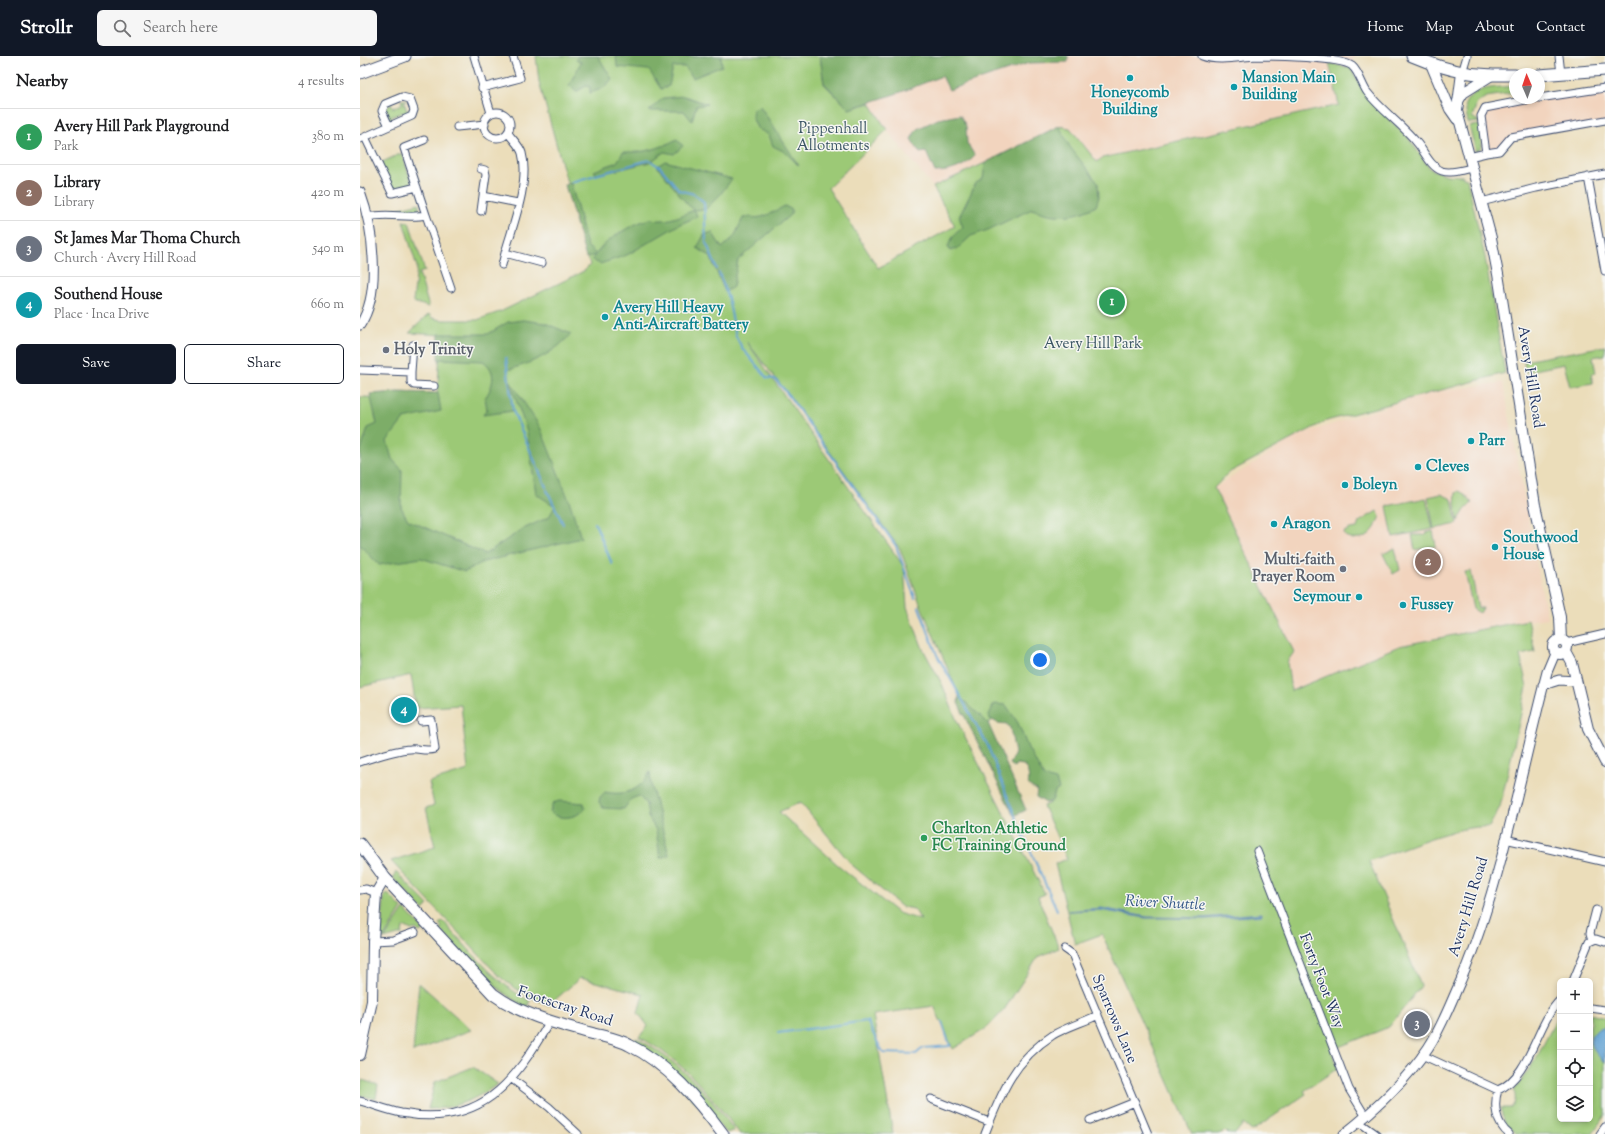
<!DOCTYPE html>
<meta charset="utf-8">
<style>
body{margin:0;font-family:"Sorts Mill Goudy",serif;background:#f6f6f6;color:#202124}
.controls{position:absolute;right:12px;bottom:12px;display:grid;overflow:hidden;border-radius:6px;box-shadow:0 2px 6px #0003}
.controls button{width:36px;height:36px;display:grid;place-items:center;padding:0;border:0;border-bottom:1px solid #e0e0e0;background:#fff;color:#202124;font:20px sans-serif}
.compass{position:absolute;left:1149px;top:12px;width:36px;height:36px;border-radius:50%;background:#fff;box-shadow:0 2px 6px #0003;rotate:358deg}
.you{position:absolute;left:680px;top:604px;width:14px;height:14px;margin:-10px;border:3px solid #fff;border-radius:50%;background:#1a73e8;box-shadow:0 0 0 6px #1a73e833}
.badge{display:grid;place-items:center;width:26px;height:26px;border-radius:50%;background:#111827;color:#fff;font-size:13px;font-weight:700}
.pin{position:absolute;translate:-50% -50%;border:2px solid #fff;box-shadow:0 1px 4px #0006}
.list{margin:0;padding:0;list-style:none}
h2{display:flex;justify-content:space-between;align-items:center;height:52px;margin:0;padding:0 16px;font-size:17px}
h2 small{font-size:13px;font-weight:400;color:#757577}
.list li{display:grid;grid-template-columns:26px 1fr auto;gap:12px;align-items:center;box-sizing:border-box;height:56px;padding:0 16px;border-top:1px solid #e0e0e0}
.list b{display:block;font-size:15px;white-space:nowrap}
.list p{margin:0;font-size:13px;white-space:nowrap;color:#757577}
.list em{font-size:13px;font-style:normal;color:#757577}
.actions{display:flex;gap:8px;padding:12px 16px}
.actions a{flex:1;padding:9px 0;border:1px solid #111827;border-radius:6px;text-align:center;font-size:14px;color:#111827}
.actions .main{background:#111827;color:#fff}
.icon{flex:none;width:22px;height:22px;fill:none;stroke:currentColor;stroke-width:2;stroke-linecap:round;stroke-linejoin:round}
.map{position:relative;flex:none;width:1245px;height:1078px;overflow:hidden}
header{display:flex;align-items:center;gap:24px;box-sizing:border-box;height:56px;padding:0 20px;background:#111827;color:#fff}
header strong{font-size:19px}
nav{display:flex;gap:22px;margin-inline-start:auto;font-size:14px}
.search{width:280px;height:36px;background:#f6f6f6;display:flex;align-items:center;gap:10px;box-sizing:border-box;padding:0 14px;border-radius:6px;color:#757577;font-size:15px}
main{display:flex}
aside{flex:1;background:#fff}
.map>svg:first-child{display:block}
.built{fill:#f2d4be}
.green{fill:#9cc976;stroke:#5c7c6a;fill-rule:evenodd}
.forest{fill:#7dad67;stroke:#4c6e62}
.water{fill:#60a1d3;stroke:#3e6898}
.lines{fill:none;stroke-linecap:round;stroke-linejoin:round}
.stream{stroke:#60a1d3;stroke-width:2}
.minor-casing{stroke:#3a496c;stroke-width:9}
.tertiary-casing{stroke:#3a496c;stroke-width:11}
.secondary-casing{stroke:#3a496c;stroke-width:12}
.primary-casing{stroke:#3a496c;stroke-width:13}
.minor{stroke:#fff;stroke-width:7}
.tertiary{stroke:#fff;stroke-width:9}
.secondary{stroke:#fff;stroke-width:10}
.primary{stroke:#fff;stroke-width:11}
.culture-dot{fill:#0f9aa8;stroke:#f6f6f2;stroke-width:1.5}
.worship-dot{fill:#6b7280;stroke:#f6f6f2;stroke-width:1.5}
.leisure-dot{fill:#2e9e5b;stroke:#f6f6f2;stroke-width:1.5}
.labels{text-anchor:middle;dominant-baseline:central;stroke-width:3;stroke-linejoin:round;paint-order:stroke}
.culture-label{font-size:15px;font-weight:bold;fill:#0d838f;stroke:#f6f6f2;text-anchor:start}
.park-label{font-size:15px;fill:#3b5664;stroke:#f6f6f2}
.worship-label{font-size:15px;font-weight:bold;fill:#5b616d;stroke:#f6f6f2;text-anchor:start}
.street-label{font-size:15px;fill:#1b2f5e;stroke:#f6f6f2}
.leisure-label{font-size:15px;font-weight:bold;fill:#27864d;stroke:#f6f6f2;text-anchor:start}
.water-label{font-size:16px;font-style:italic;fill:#335787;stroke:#f6f6f2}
</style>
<header>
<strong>Strollr</strong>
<div class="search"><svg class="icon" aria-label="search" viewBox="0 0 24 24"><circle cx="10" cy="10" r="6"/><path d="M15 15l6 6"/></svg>Search here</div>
<nav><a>Home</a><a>Map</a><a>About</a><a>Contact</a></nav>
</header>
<main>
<aside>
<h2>Nearby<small>4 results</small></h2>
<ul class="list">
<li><span class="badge" style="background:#2e9e5b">1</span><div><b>Avery Hill Park Playground</b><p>Park</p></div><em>380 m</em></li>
<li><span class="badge" style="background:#8d6e63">2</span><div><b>Library</b><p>Library</p></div><em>420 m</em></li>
<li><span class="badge" style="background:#6b7280">3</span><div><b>St James Mar Thoma Church</b><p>Church · Avery Hill Road</p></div><em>540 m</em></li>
<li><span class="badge" style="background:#0f9aa8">4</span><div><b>Southend House</b><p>Place · Inca Drive</p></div><em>660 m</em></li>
</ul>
<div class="actions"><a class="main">Save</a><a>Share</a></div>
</aside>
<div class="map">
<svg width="1245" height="1078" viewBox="0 0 1245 1078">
<rect width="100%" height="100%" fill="#f6f6f2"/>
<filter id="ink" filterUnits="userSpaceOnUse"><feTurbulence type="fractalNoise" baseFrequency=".025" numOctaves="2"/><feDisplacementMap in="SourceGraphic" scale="8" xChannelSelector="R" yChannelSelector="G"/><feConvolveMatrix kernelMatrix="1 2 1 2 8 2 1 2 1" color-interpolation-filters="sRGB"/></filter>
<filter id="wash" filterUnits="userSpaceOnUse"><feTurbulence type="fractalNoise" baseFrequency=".012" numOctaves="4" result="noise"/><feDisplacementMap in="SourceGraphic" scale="16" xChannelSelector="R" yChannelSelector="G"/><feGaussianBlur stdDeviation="0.9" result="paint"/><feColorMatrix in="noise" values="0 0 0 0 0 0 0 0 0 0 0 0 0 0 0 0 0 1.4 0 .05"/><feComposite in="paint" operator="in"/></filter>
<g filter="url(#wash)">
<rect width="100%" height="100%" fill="#ebddba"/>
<path class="built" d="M 460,0 L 995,0 L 990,12 L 969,8 L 979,49 L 742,102 L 737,106 L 710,72 L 573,131 L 527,74 L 510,47 Z
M 1245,32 L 1245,66 L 1150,80 L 1139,95 L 1126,97 L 1122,55 Z
M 1143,326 L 1187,562 L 1168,565 L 1175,596 L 1160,599 L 1167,631 L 931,635 L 854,432 L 939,379 L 1068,337 Z"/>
<path class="green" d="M 176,0 L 460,0 L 464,28 L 489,53 L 510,47 L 527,74 L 468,132 L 518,212 L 595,170 L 573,131 L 625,107 L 699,70 L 710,72 L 737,106 L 742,102 L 979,49 L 969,7 L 990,12 L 1013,48 L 1047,80 L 1070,113 L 1087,119 L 1103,120 L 1103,122 L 1107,123 L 1125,201 L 1145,317 L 966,365 L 868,417 L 854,432 L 934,596 L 927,606 L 931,635 L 1039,590 L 1168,564 L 1175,596 L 1160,599 L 1167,631 L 1140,751 L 1129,771 C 1098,768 1040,794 1009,805 L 1061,930 L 1029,971 L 971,994 L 978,1012 L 944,1035 L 946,1038 L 892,1075 L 883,1068 L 875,1078 L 869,1078 L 866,1075 L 858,1078 L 832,1078 L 742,878 L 715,888 L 695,808 L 707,803 L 683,750 L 690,747 L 647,657 L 614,674 L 561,550 L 540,493 L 428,338 L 387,286 L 544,511 L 547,551 L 563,593 L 582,628 L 597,665 L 685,838 L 678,841 L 699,892 L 678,901 L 644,954 L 627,972 L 593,993 L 574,950 L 513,959 L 533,1078 L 380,1078 C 350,1039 324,1005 279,981 L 288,970 L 278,957 L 283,938 L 220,922 L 189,949 C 170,942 154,933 138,919 L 31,805 L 75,791 L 66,752 L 74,749 L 69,726 L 108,714 L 101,649 L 56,652 L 51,619 L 0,631 L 0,341 L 77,343 L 81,279 L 49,277 L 69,258 L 72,262 L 81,264 L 117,264 L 142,255 L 224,215 L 230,209 L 179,26 ZM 440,746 L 492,809 L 542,851 L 554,853 L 561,864 L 538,857 L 478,809 L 419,756 Z
M 1155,30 L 1154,37 L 1126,41 L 1117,47 L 1112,61 L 1120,66 L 1108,67 L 1105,48 C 1114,29 1137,32 1155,30 Z
M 41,44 L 47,44 L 44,46 L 47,55 L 52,53 L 51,56 L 46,60 L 44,56 L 31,61 L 33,65 L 30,64 L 25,53 L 31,48 L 33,52 L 42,48 Z
M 1120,69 L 1122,91 L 1116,96 L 1109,70 Z
M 40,98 L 42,98 L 52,128 L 51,130 L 35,133 L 30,131 L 20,107 Z
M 59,147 L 59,157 L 43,157 L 34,155 L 33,154 Z
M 43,165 L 49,166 L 65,215 L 59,217 L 69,251 L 53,246 L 57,211 Z
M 1245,290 L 1245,299 L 1233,301 L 1236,317 L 1231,318 L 1233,327 L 1210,331 L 1204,308 L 1165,316 L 1164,305 Z
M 1099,435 L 1103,437 L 1112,447 L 1105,454 L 1098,465 L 1095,448 L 1096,437 Z
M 1081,438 L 1092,443 L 1097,468 L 1074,473 L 1068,441 Z
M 1066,442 L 1073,473 L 1033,481 L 1027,450 Z
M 1017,455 L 1020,460 L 1015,472 L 1007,481 L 992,483 L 985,480 L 984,476 L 990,473 L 997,472 L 999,466 Z
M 1073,475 L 1076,490 L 1055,494 L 1052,479 L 1066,479 L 1066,477 Z
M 1035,492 L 1040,514 L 1033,518 L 1023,498 Z
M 1111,515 L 1118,552 L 1123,552 L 1120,557 L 1113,553 L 1105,516 Z
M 36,816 L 68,849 L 63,854 L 33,822 Z
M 28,838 L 42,852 L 23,883 L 21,882 L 24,840 Z
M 44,853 L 64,874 L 59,876 L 56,873 L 51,874 L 46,871 L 43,872 L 42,878 L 24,883 Z
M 83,865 C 110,894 135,927 170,945 L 167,952 C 132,933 107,902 80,873 L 82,871 L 79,868 Z
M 59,927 L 111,974 L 53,996 Z
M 1200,956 L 1200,1063 L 1230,1063 L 1230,958 L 1245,962 L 1245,1059 L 1232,1078 L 1157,1078 L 1145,1067 L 1140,1052 L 1151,1052 C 1156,1046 1156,1042 1154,1035 L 1176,1003 Z
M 276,982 C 320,1006 345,1034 374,1074 L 367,1077 L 275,986 Z
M 113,1011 L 138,1028 C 116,1043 95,1053 68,1053 L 75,1026 Z
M 2,1024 L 18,1029 L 16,1043 L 0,1039 Z"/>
<path class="forest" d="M 218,0 L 238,0 L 252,23 L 244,32 L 230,37 L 230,31 L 226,30 L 216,36 L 209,29 L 221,6 L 216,4 Z
M 256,0 L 333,0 L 335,2 L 339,0 L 361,0 L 362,10 L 333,22 L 325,11 L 313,11 L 309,30 L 301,33 L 289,14 L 257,11 Z
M 460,0 L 708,0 L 708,6 L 669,7 L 589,34 L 582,20 L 541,36 L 489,53 L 464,27 Z
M 324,40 L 347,48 L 336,50 L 332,65 L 324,55 L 289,55 L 303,42 Z
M 400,50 L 439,110 L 425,96 L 413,90 L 409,79 L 397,72 L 392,61 L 393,53 Z
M 600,59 L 606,70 L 607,87 L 615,100 C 605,111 590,116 575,116 L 566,96 L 560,97 L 551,83 L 557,73 L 578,63 Z
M 699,70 L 710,91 L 738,127 L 739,141 L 736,150 C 714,162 696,162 672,153 L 628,174 L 611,180 L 598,192 L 590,195 L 588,190 L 594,179 L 603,171 L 599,161 L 616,127 L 623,123 L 625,107 Z
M 317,83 L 323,90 L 314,98 L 304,96 L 290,106 L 237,119 L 234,115 L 257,106 L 263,96 C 284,97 299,93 317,83 Z
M 305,105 L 372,123 L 359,140 L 346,153 L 335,154 L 337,161 L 320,168 L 267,199 L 240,208 L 232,204 L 235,199 L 226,202 L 205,129 L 211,127 L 227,190 L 236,198 C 246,183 272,168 289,163 C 293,162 298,165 302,164 C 313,164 324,158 334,154 L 327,148 L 297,110 Z
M 425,150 L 432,154 L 431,158 L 378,204 L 373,231 L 365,236 L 350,200 L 337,192 L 344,179 L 352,176 L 362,192 L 374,181 L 383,162 L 390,160 C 399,166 416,154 425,150 Z
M 163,264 L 185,267 L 211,278 C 193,298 174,306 148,314 L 150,325 L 180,371 L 210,447 L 221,482 L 123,506 L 105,516 L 61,502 L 19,509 L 0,489 L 0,397 L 8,372 L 17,368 L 10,338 L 38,336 L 78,337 L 81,355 L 44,363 L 27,385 L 32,403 L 42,414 L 41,451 L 48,464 L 125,498 L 163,473 L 189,461 L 195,450 L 176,438 L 167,375 L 150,327 L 153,355 L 123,359 L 127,353 L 125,342 C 133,331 138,315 123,305 L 78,303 L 79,278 L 128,278 L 148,266 Z
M 599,640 L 628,667 L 666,754 L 654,760 L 598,647 Z
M 634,648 L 646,649 L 658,667 L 668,692 L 684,721 L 696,724 L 699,733 L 695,736 L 692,745 L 686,747 L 676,741 L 677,734 C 663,727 671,730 668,717 C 668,714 665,713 664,709 L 656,708 L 654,711 L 650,708 L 655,697 L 650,672 L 647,668 L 638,667 L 630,663 L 629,659 Z
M 290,716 L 291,728 L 309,799 L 300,802 L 296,774 L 288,761 L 286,748 L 279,740 L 271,743 L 264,753 L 243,752 L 239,746 L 240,741 L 245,736 C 265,740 280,735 290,716 Z
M 199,745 L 224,747 L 225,753 C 217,762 199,765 190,756 L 193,747 Z"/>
<path class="water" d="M 741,852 L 787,861 L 843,862 L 902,857 L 902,859 L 845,863 L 811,862 L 786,862 L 740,854 L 708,855 Z
M 1239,972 L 1245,972 L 1245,1006 C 1236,999 1231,992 1231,980 Z"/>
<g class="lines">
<path class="stream" d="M 211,126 L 289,104 L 300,111 L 319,134 L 334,138 L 344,146 L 346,186 L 357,213
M 359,217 L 368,242 L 376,280 L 382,292 L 407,322 L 415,323 L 426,336 L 536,490 L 555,542
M 146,302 L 153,355 L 186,431
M 187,434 L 203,468
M 235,467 L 252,508
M 559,551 L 577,599 L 627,688 L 657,765 L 697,854
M 418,977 L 507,965 L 523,997 L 556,998 L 563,992 L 590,990 L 582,966"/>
</g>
</g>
<g filter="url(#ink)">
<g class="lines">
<defs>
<path id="minor" d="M 114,0 L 131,57
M 842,0 C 858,6 879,1 896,0 C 913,0 980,1 992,10 C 999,16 1002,29 1007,36 C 1022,55 1043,69 1058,88 C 1065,97 1071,111 1082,115 C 1091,118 1102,114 1112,112
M 1199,0 L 1201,18
M 1102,17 L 1107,0
M 122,32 L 160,22 L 153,0
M 1179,42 L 1245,32
M124 69a13 13 0 1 1 26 0a13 13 0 1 1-26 0Z
M 97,71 L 125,68
M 148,77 C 152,83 160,90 162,97 C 170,126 153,169 145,197 L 182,207
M 5,81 L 32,137 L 57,131
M 0,83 L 52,60 L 54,54 L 50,43 L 42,41 L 25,48 L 22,55 L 29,70
M 1126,97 L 1139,95 L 1151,81 L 1245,64
M 1109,101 L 1126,97 L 1121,60 L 1125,52 L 1176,42
M 121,113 L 125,114 L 126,119 L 123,140 L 158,147
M 1228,121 L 1245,215
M 1121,146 L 1176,132 L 1245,118
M 121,155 L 123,140
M 66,159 L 91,232
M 8,161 C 28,156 47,163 66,159 L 44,92 L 64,84
M 142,209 L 145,197
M 0,314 L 51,316 L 53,289
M 51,316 L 51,326 L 54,329 L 74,330
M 1206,587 L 1245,578
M 0,706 C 16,701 33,694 50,693 C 59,692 65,696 75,693 L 71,664 L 61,665
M 1145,783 L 1245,806
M 897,795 L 989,1033 L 1006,1061
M 0,834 L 6,833 L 16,837
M 1232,884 L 1230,877 L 1236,854
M 13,885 L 33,884 L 55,876
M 705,893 L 712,898 L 788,1078
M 1213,925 L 1229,886 L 1236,883 L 1245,886
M 1230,952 L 1245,954
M 1062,999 L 1138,1034 C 1170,1021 1177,966 1200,944
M 152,1023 L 189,1051 L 218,1078
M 1138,1034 C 1133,1049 1136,1068 1149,1078
M 571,1043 L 629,1066
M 0,1045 C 14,1049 27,1054 41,1057 C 121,1072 154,1027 190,965
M 730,1064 L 775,1046
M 999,1066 L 1016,1078
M 625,1078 C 641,1037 654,1004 693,979 C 707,971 724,966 738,959
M 1240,1078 L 1245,1071"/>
<path id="tertiary" d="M 0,136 C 13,171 22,236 0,269
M 1183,629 L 1199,624 L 1216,625
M 984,1078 C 1016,1053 1045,1026 1068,992 C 1082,971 1091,946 1101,924 C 1142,826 1160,718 1187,616 L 1195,597"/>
<path id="secondary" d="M 1071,8 L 1090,53 L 1097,63
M 1102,17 L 1097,55 L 1131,182 L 1138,218 L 1175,449 L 1200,561 L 1201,584
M 1098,45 L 1103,37 L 1130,20
M1193 591a7 7 0 1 1 14 0a7 7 0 1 1-14 0Z
M 1206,596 L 1212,607 L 1228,673 L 1245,706
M 0,999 L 12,945 L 13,885 L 16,837 L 25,822"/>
<path id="primary" d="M 1052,0 C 1090,16 1114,20 1155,19
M 0,17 L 45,0
M 1179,19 L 1245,14
M 0,788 L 25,822 L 133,938 C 163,960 199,968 234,978 C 246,981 258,983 269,989 C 308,1008 338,1044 363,1078"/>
</defs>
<use href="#minor" class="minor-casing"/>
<use href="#tertiary" class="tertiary-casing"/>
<use href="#secondary" class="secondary-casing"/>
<use href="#primary" class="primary-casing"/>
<use href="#minor" class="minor"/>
<use href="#tertiary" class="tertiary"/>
<use href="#secondary" class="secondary"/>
<use href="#primary" class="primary"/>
</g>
</g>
<g class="culture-dot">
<circle cx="770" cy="22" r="4"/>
<circle cx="874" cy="31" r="4"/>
<circle cx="245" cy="261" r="4"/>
<circle cx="1111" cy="385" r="4"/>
<circle cx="1058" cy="411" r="4"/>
<circle cx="985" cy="429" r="4"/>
<circle cx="914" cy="468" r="4"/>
<circle cx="1135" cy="491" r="4"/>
<circle cx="999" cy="541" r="4"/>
<circle cx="1043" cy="549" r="4"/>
</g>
<g class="worship-dot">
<circle cx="26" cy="294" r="4"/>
<circle cx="983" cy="513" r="4"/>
</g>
<circle class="leisure-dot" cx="564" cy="782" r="4"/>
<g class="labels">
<g class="culture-label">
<text x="882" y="22">Mansion Main<tspan x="882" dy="17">Building</tspan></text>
<text x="770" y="37" text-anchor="middle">Honeycomb<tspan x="770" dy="17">Building</tspan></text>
<text x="253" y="252">Avery Hill Heavy<tspan x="253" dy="17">Anti-Aircraft Battery</tspan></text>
<text x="1119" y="385">Parr</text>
<text x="1066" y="411">Cleves</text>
<text x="993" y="429">Boleyn</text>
<text x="922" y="468">Aragon</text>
<text x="1143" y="482">Southwood<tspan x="1143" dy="17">House</tspan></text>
<text x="991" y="541" text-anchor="end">Seymour</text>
<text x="1051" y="549">Fussey</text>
</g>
<g class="park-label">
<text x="473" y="73">Pippenhall<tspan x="473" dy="17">Allotments</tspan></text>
<text x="733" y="288">Avery Hill Park</text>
</g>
<g class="worship-label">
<text x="34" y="294">Holy Trinity</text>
<text x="975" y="504" text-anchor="end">Multi-faith<tspan x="975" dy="17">Prayer Room</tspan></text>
</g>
<g class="street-label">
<text transform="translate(1170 321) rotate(81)">Avery Hill Road</text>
<text transform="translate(1109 851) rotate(-73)">Avery Hill Road</text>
<text transform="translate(961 925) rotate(69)">Forty Foot Way</text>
<text transform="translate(205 951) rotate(18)">Footscray Road</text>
<text transform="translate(754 963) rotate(67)">Sparrows Lane</text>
</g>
<g class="leisure-label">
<text x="572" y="773">Charlton Athletic<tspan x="572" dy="17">FC Training Ground</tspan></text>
</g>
<g class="water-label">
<text transform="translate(805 848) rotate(3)">River Shuttle</text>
</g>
</g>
</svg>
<div class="controls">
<button>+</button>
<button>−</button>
<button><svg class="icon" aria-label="locate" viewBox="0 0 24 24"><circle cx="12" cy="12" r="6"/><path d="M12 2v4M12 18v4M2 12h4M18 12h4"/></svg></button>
<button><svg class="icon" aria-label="layers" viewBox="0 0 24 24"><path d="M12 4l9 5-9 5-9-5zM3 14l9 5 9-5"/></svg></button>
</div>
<svg class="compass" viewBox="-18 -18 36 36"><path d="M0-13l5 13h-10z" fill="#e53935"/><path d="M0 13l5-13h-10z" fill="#757577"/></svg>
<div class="you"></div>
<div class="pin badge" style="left:752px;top:246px;background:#2e9e5b">1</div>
<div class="pin badge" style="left:1068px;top:506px;background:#8d6e63">2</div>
<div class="pin badge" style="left:1057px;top:968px;background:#6b7280">3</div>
<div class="pin badge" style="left:44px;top:654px;background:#0f9aa8">4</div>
</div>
</main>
